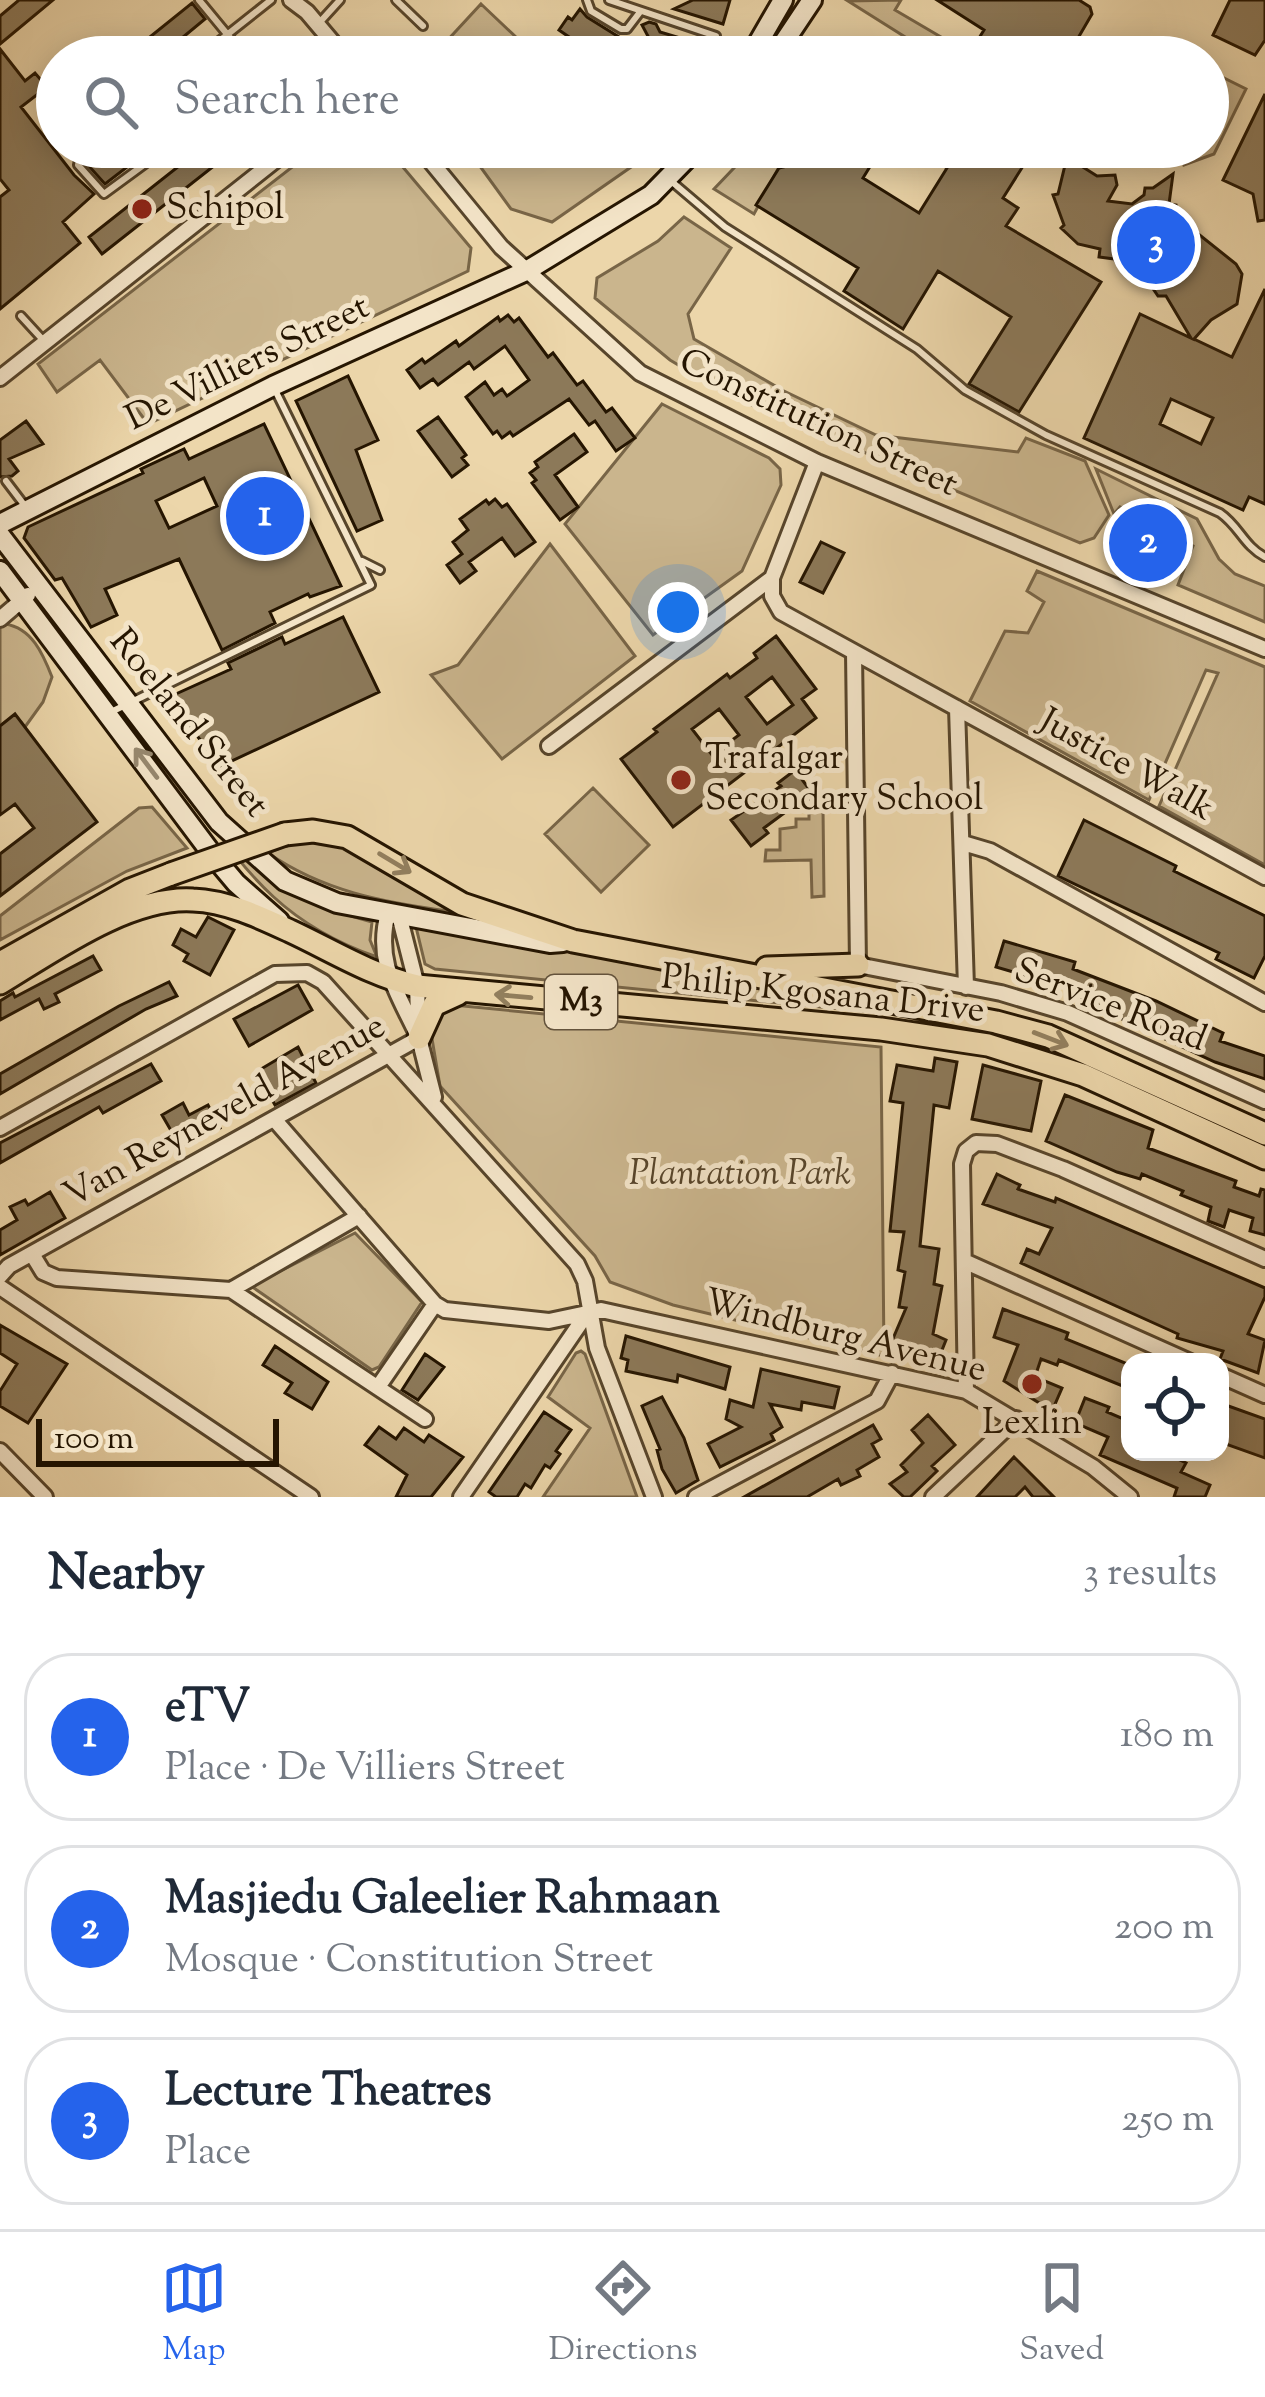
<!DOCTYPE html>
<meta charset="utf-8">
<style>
body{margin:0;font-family:"Sorts Mill Goudy",serif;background:#f2f2f3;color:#1f2937}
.controls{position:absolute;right:36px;bottom:36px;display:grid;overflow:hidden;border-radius:24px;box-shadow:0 6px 30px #0003}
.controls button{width:108px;height:108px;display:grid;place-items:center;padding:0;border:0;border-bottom:3px solid #e0e1e3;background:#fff;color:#1f2937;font:60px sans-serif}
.scale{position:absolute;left:36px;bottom:30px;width:243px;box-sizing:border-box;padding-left:12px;border:6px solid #251501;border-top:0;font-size:33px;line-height:42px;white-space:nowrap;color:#251501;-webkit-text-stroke:9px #f3e4c8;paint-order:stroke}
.you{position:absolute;left:678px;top:612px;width:42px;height:42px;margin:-30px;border:9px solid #fff;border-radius:50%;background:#1a73e8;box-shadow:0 0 0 18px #1a73e833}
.badge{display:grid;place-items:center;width:78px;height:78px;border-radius:50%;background:#2563eb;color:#fff;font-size:39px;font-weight:700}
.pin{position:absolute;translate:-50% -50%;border:6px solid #fff;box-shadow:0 3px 12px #0006}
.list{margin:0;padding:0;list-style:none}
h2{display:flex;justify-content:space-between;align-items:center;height:156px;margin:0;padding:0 48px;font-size:51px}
h2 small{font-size:39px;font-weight:400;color:#747a83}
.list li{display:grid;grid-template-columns:78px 1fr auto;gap:36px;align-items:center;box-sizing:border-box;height:168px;margin:0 24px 24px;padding:0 24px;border:3px solid #e0e1e3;border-radius:48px}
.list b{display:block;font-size:45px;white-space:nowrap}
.list p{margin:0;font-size:39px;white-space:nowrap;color:#747a83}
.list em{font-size:39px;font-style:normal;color:#747a83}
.icon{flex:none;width:66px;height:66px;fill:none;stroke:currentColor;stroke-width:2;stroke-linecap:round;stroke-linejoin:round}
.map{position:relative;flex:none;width:1265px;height:1497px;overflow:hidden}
.search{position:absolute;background:#fff;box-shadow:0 6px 30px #0003;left:36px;right:36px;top:36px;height:132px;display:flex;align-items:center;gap:30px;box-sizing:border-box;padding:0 42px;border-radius:66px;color:#747a83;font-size:45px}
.sheet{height:732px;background:#fff}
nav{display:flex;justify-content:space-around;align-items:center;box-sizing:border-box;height:168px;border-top:3px solid #e0e1e3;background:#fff;font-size:33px;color:#747a83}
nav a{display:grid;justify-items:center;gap:6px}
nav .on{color:#2563eb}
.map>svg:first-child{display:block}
.green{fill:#cab58d;stroke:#786547;stroke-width:3}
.building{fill:#8c7959;stroke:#251501;stroke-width:3;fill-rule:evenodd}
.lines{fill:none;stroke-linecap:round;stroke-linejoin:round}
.lane-casing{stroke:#57452b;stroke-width:12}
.street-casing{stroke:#57452b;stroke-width:20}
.secondary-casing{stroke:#251501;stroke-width:24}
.primary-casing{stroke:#251501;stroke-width:27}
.lane{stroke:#f3e4c8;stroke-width:6}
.street{stroke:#f3e4c8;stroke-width:14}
.secondary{stroke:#f3e4c8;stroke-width:18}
.primary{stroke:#ecd6aa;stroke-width:21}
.primary-bridge-casing{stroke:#251501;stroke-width:27;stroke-linecap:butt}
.primary-bridge{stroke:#ecd6aa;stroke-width:21}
.oneway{stroke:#96876e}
.oneway2{stroke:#927f5e}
.poi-dot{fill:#8f2418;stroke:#f3e4c8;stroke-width:4.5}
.labels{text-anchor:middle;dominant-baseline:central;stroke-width:10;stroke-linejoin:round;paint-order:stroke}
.shield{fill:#f3e4c8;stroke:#63533d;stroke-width:3}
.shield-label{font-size:33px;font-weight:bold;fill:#251501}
.poi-label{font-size:36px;fill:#251501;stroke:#f3e4c8;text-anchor:start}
.street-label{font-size:36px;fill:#251501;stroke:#f3e4c8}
.park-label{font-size:36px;font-style:italic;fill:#57452b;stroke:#f3e4c8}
</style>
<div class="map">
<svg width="1265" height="1497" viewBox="0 0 1265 1497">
<rect width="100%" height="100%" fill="#ecd6aa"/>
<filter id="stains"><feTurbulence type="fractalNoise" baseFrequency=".00167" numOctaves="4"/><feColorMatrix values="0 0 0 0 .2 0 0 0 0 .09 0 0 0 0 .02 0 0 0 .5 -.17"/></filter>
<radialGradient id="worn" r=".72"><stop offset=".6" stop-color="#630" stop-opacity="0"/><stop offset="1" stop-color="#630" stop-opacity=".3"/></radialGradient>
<path class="green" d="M 901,0 L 895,10 L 975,57 L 937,57 L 848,1 Z
M 481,4 L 537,57 L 432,57 Z
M 1208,59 L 1214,73 L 1246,89 L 1214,154 L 1184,165 L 1180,147 L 1208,147 Z
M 318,147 L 386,147 L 471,248 L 468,271 L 148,424 L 100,360 L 57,392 L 38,364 Z
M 466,147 L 632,147 L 644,158 L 552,222 L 511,209 Z
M 754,147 L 834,147 L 829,155 L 779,167 L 754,214 L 714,189 Z
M 684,217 L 731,248 L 688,314 L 694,339 L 784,391 L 876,435 L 1018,452 L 1026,438 L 1085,461 L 1109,515 L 1094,538 L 1080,543 L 730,396 L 670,360 L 595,298 L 597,278 L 658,241 Z
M 662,404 L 769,458 L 780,469 L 781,485 L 742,571 L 653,635 L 565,524 Z
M 1096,469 L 1197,519 L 1219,559 L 1235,574 L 1265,586 L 1265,622 L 1178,585 L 1193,546 L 1120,507 L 1114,514 Z
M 550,544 L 635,656 L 502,759 L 431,675 L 458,665 Z
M 1037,571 L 1265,667 L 1265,865 L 1159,806 L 1218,673 L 1206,670 L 1149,800 L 970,701 L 1005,631 L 1028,633 L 1044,602 L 1027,591 Z
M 5,624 C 32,628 43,654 52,677 L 43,702 L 25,727 L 15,715 L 0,726 L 0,626 Z
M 593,788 L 649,845 L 601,892 L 545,834 Z
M 197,803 C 253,874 285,899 372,922 L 370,940 L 377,957 C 288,926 249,878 197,803 Z
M 152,807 L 187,848 L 127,871 L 0,940 L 0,916 L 139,808 Z
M 823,808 L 824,896 L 812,897 L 811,860 L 765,861 L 766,850 L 780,850 L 780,829 L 796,827 L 796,819 L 809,819 L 809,809 Z
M 297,841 L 355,848 L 450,907 L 448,911 C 382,902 323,891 268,853 Z
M 416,927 L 597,955 L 907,1011 L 902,1015 L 435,969 L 425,964 Z
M 453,1005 L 881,1047 L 884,1356 L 673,1305 L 610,1282 L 595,1256 L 440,1086 L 430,1027 L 431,1019 Z
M 355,1233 L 422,1302 L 379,1367 L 372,1370 L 251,1286 Z
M 581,1351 L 585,1354 L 637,1497 L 543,1497 L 590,1428 L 548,1397 L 576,1353 Z"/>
<path class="building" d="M 19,0 L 53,0 L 0,44 L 0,16 Z
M 693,0 L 730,0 L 723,24 L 674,9 Z
M 937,0 L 1079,0 L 1090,7 L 1092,14 L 1074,45 L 1062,47 L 1052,40 L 1041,57 L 1008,57 L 1000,52 L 997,57 L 981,57 L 971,51 L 984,30 Z
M 1230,0 L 1265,0 L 1265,40 L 1255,55 L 1213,35 Z
M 192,3 L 205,19 L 159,57 L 125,57 Z
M 580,9 L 587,17 L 651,57 L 598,57 L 559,30 L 568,17 L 572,20 Z
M 649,22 L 656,24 L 660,32 L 687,40 L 682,57 L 659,57 L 642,25 Z
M 0,49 L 25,81 L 35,73 L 47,87 L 21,107 L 74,175 L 94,194 L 63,222 L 80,243 L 0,309 L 0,197 L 9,190 L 0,179 Z
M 1265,94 L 1265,220 L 1258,221 L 1253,194 L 1223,180 Z
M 109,147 L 153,147 L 105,184 L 87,164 Z
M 203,147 L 238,147 L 102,254 L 89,237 Z
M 835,147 L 882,147 L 863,178 L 919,213 L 947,168 L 914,147 L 1035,147 L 1003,198 L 1018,208 L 1006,226 L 1101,282 L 1019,412 L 969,384 L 1011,317 L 938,271 L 903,329 L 844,291 L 858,268 L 756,205 L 779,168 L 829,156 Z
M 1067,157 L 1097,176 L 1115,175 L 1117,185 L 1108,201 L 1132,204 L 1144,195 L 1145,188 L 1153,188 L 1173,174 L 1169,204 L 1176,205 L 1176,213 L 1182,221 L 1236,264 L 1242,274 L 1237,304 L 1211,320 L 1194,339 L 1232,357 L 1265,289 L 1265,504 L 1249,497 L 1243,510 L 1084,438 L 1140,314 L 1191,338 L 1166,296 L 1158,296 L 1137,265 L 1125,274 L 1114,259 L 1099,257 L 1100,249 L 1078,244 L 1061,228 L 1064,225 L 1053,195 L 1058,194 ZM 1171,399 L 1213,418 L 1201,444 L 1160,424 Z
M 508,315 L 514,322 L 519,318 L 548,357 L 553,353 L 577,385 L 583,381 L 606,412 L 612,408 L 635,438 L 616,451 L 595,421 L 589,425 L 569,399 L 513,436 L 510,432 L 502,438 L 497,431 L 493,434 L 466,397 L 485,382 L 494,395 L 502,389 L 507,396 L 529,380 L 505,346 L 474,369 L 469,362 L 438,385 L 433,379 L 420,388 L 407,370 L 422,359 L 425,363 L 456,341 L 459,346 L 498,317 L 500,321 Z
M 348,376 L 378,440 L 356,450 L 382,520 L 357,531 L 296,401 Z
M 438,417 L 466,455 L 462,458 L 468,465 L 452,477 L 418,431 Z
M 26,421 L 43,444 L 9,459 L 18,471 L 12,476 L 0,477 L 0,440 Z
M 264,424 L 341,586 L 310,597 L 308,594 L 270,612 L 275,623 L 222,650 L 179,559 L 105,589 L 117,615 L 91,627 L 62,578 L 55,580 L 24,538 L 28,527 L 143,473 L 141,469 L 184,449 L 189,459 ZM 204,478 L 217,506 L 169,528 L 156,501 Z
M 574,434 L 587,452 L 555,475 L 578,507 L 560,520 L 532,483 L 536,480 L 530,473 L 538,467 L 535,462 Z
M 495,499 L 502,507 L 507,504 L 535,542 L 515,556 L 502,538 L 469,562 L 476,571 L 460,583 L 447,565 L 462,554 L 453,542 L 468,530 L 460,519 L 486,500 L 489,504 Z
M 1134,517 L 1175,538 L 1173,542 L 1178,545 L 1166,569 L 1132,555 L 1134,551 L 1120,544 L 1125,536 L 1119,533 Z
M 821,542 L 844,553 L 823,593 L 800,582 Z
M 343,617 L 379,692 L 221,766 L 167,698 L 231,669 L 228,663 L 282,637 L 285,644 Z
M 776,636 L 816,689 L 802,699 L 816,718 L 673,827 L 621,759 L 657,732 L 654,729 L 727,674 L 730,678 L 757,658 L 754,653 ZM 772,677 L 793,705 L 767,724 L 746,697 ZM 719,709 L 739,735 L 712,755 L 692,729 Z
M 15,714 L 97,822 L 0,896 L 0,854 L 34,828 L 15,804 L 0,815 L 0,726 Z
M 795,770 L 815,797 L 798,809 L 795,805 L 764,828 L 768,833 L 751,846 L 731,820 L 781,786 L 778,783 Z
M 1084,820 L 1176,866 L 1174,871 L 1265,916 L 1265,956 L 1254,978 L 1216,959 L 1219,953 L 1058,876 Z
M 208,917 L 234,930 L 210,975 L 184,961 L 188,954 L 173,945 L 181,929 L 196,937 Z
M 1004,941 L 1075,962 L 1073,969 L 1156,1001 L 1223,1033 L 1220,1041 L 1265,1056 L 1265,1079 L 1215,1062 L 1113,1015 L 1070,992 L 1072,989 L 996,967 Z
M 93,956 L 101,970 L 55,994 L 59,1002 L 44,1009 L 39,999 L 0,1020 L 0,1001 L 13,993 L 15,997 Z
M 169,982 L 177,996 L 146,1009 L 0,1094 L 0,1074 L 119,1006 Z
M 298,985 L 312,1010 L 249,1046 L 234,1019 Z
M 298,1047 L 316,1083 L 275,1105 L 256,1072 Z
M 935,1058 L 957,1062 L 949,1108 L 934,1105 L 920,1246 L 939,1249 L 934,1284 L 942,1286 L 933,1334 L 946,1340 L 938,1360 L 892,1341 L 906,1308 L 899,1307 L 905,1272 L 898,1270 L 904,1232 L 890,1231 L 903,1103 L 890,1101 L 897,1065 L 933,1071 Z
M 151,1064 L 161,1081 L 103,1113 L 99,1107 L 0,1163 L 0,1143 Z
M 983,1065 L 1041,1081 L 1031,1131 L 972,1119 Z
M 1065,1095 L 1153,1130 L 1148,1148 L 1236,1181 L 1234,1187 L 1259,1196 L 1261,1189 L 1265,1190 L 1265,1235 L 1250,1231 L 1253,1218 L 1229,1210 L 1224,1227 L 1208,1221 L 1211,1207 L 1181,1195 L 1183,1191 L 1142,1174 L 1140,1179 L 1117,1172 L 1046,1141 Z
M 183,1103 L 189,1115 L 208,1105 L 220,1128 L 180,1146 L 162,1115 Z
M 997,1174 L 1020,1185 L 1018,1189 L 1055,1202 L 1056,1198 L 1265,1288 L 1265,1297 L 1248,1334 L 1265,1340 L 1258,1373 L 1220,1359 L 1223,1351 L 1177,1338 L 1178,1334 L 1021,1263 L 1027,1249 L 1039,1254 L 1052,1228 L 983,1204 Z
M 50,1192 L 65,1218 L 0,1255 L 0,1230 L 17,1220 L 10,1207 L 25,1200 L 28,1205 Z
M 1003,1309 L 1068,1333 L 1066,1339 L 1130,1365 L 1130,1389 L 1059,1360 L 1057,1365 L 1041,1359 L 1035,1377 L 1062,1388 L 1052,1411 L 1004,1381 L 1018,1345 L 994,1337 Z
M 0,1325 L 67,1364 L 28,1423 L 0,1406 L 0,1391 L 17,1364 L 0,1353 Z
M 626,1336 L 730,1367 L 725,1389 L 678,1375 L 677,1382 L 626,1371 L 628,1360 L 621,1358 Z
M 275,1346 L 328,1382 L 312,1409 L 285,1393 L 292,1383 L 263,1365 Z
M 425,1354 L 444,1367 L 418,1400 L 402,1390 Z
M 761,1369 L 839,1387 L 834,1408 L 802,1402 L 801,1410 L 770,1404 L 782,1427 L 771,1434 L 774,1440 L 720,1467 L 708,1444 L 741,1427 L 726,1419 L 730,1400 L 753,1407 Z
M 662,1397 L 684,1438 L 698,1480 L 676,1493 L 662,1469 L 657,1450 L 660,1449 L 642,1406 Z
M 1085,1398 L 1109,1407 L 1107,1412 L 1126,1420 L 1123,1427 L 1130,1430 L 1130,1452 L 1163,1452 L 1186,1463 L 1181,1472 L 1210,1485 L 1205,1497 L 1174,1497 L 1177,1488 L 1100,1455 L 1108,1437 L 1075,1423 Z
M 1220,1403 L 1265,1419 L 1265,1458 L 1220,1442 Z
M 544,1412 L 571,1430 L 556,1451 L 560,1454 L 550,1468 L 545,1465 L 531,1488 L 525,1484 L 517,1497 L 496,1497 L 489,1492 Z
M 928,1415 L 955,1445 L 932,1466 L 937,1471 L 910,1497 L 904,1497 L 890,1484 L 907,1472 L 901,1465 L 923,1443 L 912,1430 Z
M 873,1425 L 881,1439 L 872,1444 L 879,1457 L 857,1470 L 860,1476 L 841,1485 L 838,1479 L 807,1497 L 744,1497 Z
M 379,1427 L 396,1439 L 404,1428 L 424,1442 L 429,1435 L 463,1457 L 431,1497 L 396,1497 L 407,1475 L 365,1445 Z
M 1014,1457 L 1054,1497 L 1033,1497 L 1025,1487 L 1015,1497 L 977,1497 Z"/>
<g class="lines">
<defs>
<path id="lane" d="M 199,0 L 246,57
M 396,0 L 423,26
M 587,0 L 591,11 L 621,29 L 627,29 L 640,12
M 609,0 L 716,36
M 320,22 L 340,0
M 199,57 L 271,0
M 90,147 L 80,155 L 78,165 L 104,194 L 168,147
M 671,181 L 725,227 L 917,349 L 965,390 L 1046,435 L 1220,513 C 1239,526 1244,546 1265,557
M 21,316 L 43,340
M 6,481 L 25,506
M 362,561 L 380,570
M 109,713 L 371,585 L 275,390"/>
<path id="street" d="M 291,0 L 307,12 L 345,57
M 419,147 L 501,247 L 640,373 L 817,462 L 1265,649
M 0,378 L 292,147
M 817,462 L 772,578 L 772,596 L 781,612 L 1265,877
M 0,619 L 28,595
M 854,652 L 858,965 L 1001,993 L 1068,1013 L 1265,1101
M 957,708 L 966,987
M 549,746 L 772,578
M 963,843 L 990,851 L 1265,1003
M 388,913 C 375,960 396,990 416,1032
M 399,915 L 417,986 L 419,1038 L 434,1097
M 274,1119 L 435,1304 L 445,1310 L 549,1321 L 601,1310 L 966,1391 L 1093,1467 L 1130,1497
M 0,1128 L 275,974 L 307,973 L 323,982 L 577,1264 L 585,1281 L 597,1348 L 654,1497
M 32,1254 L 43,1272 L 57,1278 L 231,1290 L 425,1419
M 966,1262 L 1190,1362
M 0,1276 L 9,1266 L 419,1038
M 0,1287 L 311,1497
M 231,1290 L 359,1216
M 1220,1375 L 1265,1395
M 378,1387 L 435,1304
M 966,1391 L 962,1164 L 966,1151 L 976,1143 L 997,1144 L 1063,1169 L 1265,1259
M 0,1451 L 45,1497
M 461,1497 L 590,1309
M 696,1497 L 877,1401 L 892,1373
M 933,1497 L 1016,1419"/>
<path id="secondary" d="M 750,57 L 783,0
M 774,57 L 812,0
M 0,524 L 273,386 L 528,270 L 651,195 L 698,147
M 0,535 L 219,822 L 285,881 L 337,903 L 550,943 L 563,942
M 0,571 L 215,858 L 236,883 L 279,921"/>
<path id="primary" d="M 285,834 L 313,831 L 347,837 L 462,904 L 573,941 L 996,1022 L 1048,1036 L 1265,1134
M 0,963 L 130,890 L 171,874
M 767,968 L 858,965
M 0,983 C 53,951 129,896 193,900 C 226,901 260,917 290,931 C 333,951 370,975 417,986 L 881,1029 L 988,1045 L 1083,1075 L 1265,1158
M 419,1038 L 434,1005 L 458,994"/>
</defs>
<use href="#lane" class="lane-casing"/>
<use href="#street" class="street-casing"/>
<use href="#secondary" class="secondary-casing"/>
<use href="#primary" class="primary-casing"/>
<use href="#lane" class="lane"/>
<use href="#street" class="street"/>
<use href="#secondary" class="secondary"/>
<use href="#primary" class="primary"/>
<defs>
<path id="primary-bridge" d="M 171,874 L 285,834"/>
</defs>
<use href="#primary-bridge" class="primary-bridge-casing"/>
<use href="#primary-bridge" class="primary-bridge"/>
</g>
<defs><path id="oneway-shaft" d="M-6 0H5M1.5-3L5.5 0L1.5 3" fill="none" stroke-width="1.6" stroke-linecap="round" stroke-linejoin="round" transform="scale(3)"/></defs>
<use class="oneway" href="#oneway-shaft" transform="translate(146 763) rotate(-127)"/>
<g class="oneway2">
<use href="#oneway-shaft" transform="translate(395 863) rotate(31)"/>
<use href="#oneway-shaft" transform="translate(513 996) rotate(-175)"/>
<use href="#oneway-shaft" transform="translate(1051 1039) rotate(21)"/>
</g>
<g class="poi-dot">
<circle cx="142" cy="209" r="12"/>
<circle cx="681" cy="780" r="12"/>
<circle cx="1032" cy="1384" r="12"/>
</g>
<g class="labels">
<rect class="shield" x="545" y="975" width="72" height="54" rx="9"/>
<g class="shield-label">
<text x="581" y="1002">M3</text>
</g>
<g class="poi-label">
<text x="166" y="209">Schipol</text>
<text x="705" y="759">Trafalgar<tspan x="705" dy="41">Secondary School</tspan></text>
<text x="1032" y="1424" text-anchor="middle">Lexlin</text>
</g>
<g class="street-label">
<text transform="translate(248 364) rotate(-26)">De Villiers Street</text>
<text transform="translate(818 424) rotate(25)">Constitution Street</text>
<text transform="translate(188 724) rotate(51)">Roeland Street</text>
<text transform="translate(1126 766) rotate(29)">Justice Walk</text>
<text transform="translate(823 995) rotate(6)">Philip Kgosana Drive</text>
<text transform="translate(1110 1006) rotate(21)">Service Road</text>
<text transform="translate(225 1112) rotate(-29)">Van Reyneveld Avenue</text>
<text transform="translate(845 1337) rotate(14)">Windburg Avenue</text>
</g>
<g class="park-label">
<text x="740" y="1175">Plantation Park</text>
</g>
</g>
<rect width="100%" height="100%" filter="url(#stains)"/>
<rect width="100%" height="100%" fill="url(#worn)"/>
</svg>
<div class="controls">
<button><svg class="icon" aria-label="locate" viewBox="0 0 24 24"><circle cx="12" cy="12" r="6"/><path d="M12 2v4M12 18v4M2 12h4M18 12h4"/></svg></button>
</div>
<div class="scale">100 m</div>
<div class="you"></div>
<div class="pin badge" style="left:265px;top:516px">1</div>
<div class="pin badge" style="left:1148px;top:543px">2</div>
<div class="pin badge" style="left:1156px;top:245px">3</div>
<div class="search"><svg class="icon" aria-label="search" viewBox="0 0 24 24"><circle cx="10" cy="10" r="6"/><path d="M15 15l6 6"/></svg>Search here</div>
</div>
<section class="sheet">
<h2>Nearby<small>3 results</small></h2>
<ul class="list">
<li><span class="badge">1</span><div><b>eTV</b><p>Place · De Villiers Street</p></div><em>180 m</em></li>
<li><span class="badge">2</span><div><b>Masjiedu Galeelier Rahmaan</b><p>Mosque · Constitution Street</p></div><em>200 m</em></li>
<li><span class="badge">3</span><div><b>Lecture Theatres</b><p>Place</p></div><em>250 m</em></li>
</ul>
</section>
<nav>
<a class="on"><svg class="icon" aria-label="map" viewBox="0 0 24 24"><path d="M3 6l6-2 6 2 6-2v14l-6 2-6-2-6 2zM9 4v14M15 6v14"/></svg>Map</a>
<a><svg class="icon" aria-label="directions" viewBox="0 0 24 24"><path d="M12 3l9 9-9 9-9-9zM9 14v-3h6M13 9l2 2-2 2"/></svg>Directions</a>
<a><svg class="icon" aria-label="saved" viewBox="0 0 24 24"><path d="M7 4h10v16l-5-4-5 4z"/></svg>Saved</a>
</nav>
